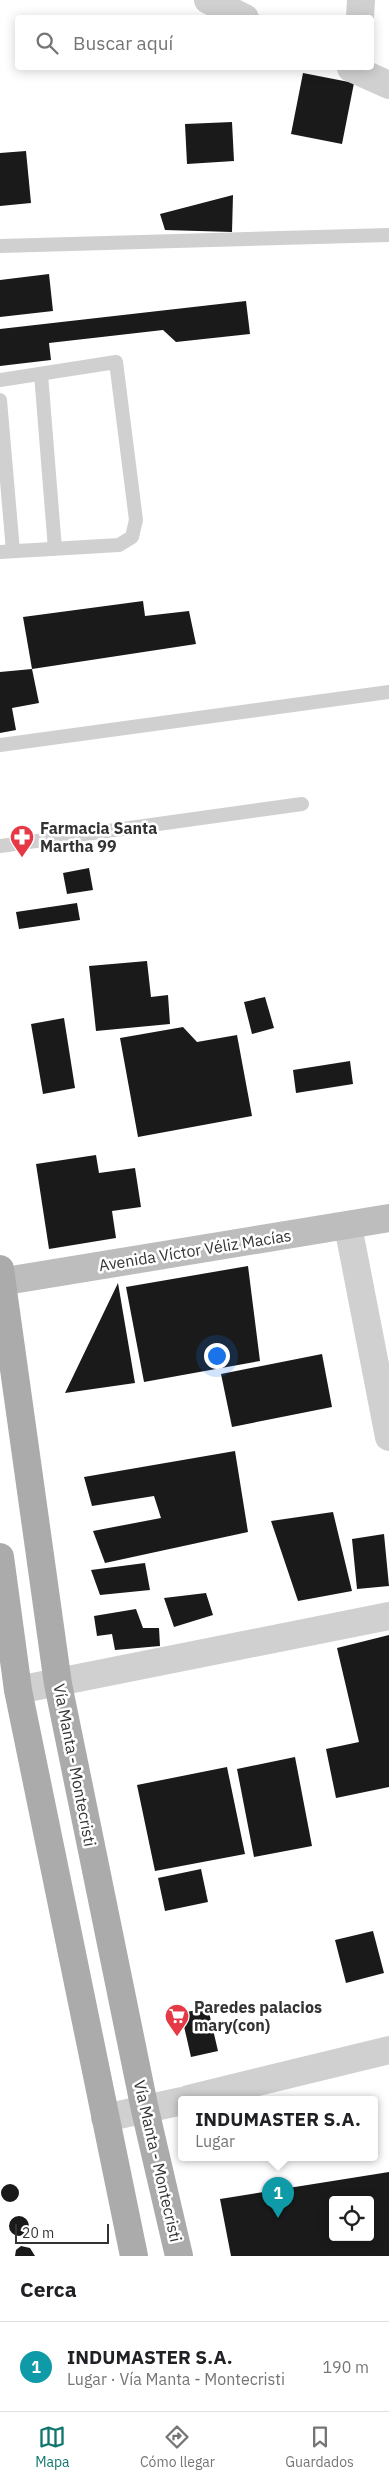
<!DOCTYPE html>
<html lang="es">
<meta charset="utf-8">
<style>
body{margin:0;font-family:"IBM Plex Sans",sans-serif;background:#f2f2f2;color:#202124}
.controls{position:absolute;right:15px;bottom:15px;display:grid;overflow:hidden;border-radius:5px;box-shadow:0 2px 12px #0003}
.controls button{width:45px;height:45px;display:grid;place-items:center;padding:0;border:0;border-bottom:1px solid #e0e0e0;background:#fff;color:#202124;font:25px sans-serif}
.scale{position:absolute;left:15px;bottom:12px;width:94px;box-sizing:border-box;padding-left:5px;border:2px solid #333;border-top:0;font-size:14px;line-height:18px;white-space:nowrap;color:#333;-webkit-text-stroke:4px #fff;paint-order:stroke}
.you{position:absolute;left:216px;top:1355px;width:18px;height:18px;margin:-12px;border:4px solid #fff;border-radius:50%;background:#1a73e8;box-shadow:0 0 0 8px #1a73e833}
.badge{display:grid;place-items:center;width:32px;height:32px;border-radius:50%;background:#0f766e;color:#fff;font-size:16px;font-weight:700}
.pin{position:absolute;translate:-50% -41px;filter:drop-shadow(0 1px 2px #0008)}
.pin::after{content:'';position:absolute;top:26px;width:18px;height:15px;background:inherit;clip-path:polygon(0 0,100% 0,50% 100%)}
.popup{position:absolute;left:178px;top:2096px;width:200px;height:65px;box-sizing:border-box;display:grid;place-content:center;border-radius:5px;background:#fff;filter:drop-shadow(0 1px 4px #0005);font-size:16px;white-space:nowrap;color:#757577}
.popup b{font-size:19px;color:#202124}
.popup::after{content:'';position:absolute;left:50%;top:100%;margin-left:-10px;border:10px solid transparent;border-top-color:#fff}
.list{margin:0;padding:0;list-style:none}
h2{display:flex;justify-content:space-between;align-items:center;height:65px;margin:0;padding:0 20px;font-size:21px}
h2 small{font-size:16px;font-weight:400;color:#757577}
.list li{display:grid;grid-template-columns:32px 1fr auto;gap:15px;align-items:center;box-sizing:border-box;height:90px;padding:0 20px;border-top:1px solid #e0e0e0}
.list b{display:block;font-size:19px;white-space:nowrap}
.list p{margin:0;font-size:16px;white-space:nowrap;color:#757577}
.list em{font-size:16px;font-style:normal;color:#757577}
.icon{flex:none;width:28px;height:28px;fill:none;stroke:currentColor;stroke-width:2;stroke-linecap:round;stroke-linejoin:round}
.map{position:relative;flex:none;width:389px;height:2256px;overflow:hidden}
.search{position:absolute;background:#fff;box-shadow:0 2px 12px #0003;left:15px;right:15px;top:15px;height:55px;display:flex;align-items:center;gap:12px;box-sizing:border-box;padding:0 18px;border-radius:5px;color:#757577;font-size:19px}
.sheet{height:155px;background:#fff}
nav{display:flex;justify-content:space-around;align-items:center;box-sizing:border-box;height:70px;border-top:1px solid #e0e0e0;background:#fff;font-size:14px;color:#757577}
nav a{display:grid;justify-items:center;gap:2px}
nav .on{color:#0f766e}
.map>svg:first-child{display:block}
.building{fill:#1a1a1a;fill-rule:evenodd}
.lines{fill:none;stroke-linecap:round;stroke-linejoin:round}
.lane{stroke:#d0d0d0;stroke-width:14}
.street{stroke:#d0d0d0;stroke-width:28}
.secondary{stroke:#bdbdbd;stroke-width:28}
.primary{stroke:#ababab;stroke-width:28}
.labels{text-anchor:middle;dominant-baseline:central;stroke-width:5;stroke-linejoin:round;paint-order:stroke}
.poi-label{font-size:16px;font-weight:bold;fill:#333;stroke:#fff;text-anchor:start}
.street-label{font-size:16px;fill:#333;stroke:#fff}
</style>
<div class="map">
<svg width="389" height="2256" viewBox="0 0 389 2256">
<rect width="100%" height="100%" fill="#fff"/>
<path class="building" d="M 303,73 L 354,83 L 342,144 L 291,134 Z
M 232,122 L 234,161 L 187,164 L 185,124 Z
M 26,151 L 31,203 L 0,206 L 0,153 Z
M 233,195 L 232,232 L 165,230 L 160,214 Z
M 49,274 L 53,311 L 0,317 L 0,280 Z
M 246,301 L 250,334 L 176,342 L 163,330 L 49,343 L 51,360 L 0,366 L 0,329 Z
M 143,601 L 145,616 L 189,611 L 196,644 L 32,669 L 23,617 Z
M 32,669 L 39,703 L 12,708 L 16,730 L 0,733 L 0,672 Z
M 89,868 L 93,890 L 67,894 L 63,873 Z
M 77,903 L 80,920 L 19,929 L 16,912 Z
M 147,961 L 151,997 L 168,995 L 170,1024 L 96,1031 L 89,966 Z
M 265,997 L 274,1028 L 252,1034 L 244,1002 Z
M 64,1018 L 75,1088 L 43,1094 L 31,1024 Z
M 183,1027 L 197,1042 L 237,1035 L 252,1116 L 138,1137 L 120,1038 Z
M 350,1061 L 353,1084 L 296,1093 L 293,1070 Z
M 96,1155 L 99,1173 L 135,1168 L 141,1207 L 112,1211 L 116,1238 L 49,1249 L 36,1164 Z
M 248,1266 L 260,1361 L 144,1382 L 126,1287 Z
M 118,1283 L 135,1383 L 65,1393 Z
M 322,1354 L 332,1407 L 232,1427 L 221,1374 Z
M 235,1451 L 248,1532 L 105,1563 L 93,1531 L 161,1518 L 154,1496 L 92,1506 L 84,1477 Z
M 333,1512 L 352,1591 L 298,1601 L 271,1521 Z
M 384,1534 L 389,1586 L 357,1589 L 352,1539 Z
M 145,1563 L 150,1590 L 100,1595 L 91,1570 Z
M 206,1593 L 213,1615 L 174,1627 L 164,1598 Z
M 136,1609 L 143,1628 L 159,1628 L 160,1646 L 115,1650 L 112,1634 L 97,1636 L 94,1616 Z
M 389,1635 L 389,1787 L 336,1798 L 326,1749 L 359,1742 L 337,1648 Z
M 295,1757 L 312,1846 L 254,1857 L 237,1769 Z
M 227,1767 L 245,1854 L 155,1871 L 137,1785 Z
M 201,1869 L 208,1902 L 165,1911 L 158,1878 Z
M 373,1931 L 384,1973 L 346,1983 L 335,1940 Z
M 208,2008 L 218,2051 L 191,2057 L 181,2013 Z
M 389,2172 L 389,2256 L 231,2256 L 220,2199 ZM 333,2200 L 370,2200 L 370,2237 L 333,2237 Z
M1 2193a9 9 0 1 1 18 0a9 9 0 1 1-18 0Z
M9 2226a10 10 0 1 1 20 0a10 10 0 1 1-20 0Z
M 21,2246 L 30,2248 L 35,2256 L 15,2256 L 16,2250 Z"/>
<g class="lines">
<path class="lane" d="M 0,246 L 389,235
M 41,374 L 55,549
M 0,380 L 116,362 L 136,520 L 132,537 L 119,545 L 0,552
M 0,400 L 13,551
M 0,745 L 389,692
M 0,846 L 302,804"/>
<path class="street" d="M 208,0 L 245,18
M 360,18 L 361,0
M 351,68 L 389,85
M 348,1226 L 389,1437
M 18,1690 L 389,1616
M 188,2099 L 389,2050
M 105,2118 L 182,2101"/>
<path class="secondary" d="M 0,1282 L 389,1218"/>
<path class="primary" d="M 0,1269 L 58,1684 L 145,2110 L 179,2256
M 0,1557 L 18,1690 L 134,2256"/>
</g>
<defs>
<symbol id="pharmacy-pin" viewBox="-11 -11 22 30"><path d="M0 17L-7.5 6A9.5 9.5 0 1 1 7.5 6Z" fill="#e63946" stroke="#fff"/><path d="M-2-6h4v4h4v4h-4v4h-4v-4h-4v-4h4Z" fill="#fff"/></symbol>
<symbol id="supermarket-pin" viewBox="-11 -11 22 30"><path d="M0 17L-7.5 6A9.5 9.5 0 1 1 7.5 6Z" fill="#e63946" stroke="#fff"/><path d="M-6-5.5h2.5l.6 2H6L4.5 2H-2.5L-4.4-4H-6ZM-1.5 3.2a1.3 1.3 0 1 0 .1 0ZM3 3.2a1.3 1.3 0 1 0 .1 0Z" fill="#fff"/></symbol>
</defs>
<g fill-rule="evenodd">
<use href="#pharmacy-pin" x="8" y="823" width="28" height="38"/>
<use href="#supermarket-pin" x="163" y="2002" width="28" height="38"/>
</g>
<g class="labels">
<g class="poi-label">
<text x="40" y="828">Farmacia Santa<tspan x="40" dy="18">Martha 99</tspan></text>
<text x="194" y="2007">Paredes palacios<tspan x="194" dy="18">mary(con)</tspan></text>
</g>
<g class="street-label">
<text transform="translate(195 1250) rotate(-9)">Avenida Víctor Véliz Macías</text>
<text transform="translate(75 1765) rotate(79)">Vía Manta - Montecristi</text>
<text transform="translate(158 2161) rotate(77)">Vía Manta - Montecristi</text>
</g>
</g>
</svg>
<div class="controls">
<button><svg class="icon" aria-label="locate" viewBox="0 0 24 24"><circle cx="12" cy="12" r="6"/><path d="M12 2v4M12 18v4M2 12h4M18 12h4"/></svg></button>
</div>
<div class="scale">20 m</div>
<div class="you"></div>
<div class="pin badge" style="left:278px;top:2218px;background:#0f9aa8">1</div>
<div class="popup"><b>INDUMASTER S.A.</b>Lugar</div>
<div class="search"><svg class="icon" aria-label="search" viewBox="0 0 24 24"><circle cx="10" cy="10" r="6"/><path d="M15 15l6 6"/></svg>Buscar aquí</div>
</div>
<section class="sheet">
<h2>Cerca<small></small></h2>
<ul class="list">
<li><span class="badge" style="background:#0f9aa8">1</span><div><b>INDUMASTER S.A.</b><p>Lugar · Vía Manta - Montecristi</p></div><em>190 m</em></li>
</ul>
</section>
<nav>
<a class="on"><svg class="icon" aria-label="map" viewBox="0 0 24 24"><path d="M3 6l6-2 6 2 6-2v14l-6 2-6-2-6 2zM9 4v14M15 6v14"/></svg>Mapa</a>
<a><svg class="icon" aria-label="directions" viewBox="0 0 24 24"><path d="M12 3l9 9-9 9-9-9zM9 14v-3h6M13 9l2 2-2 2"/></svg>Cómo llegar</a>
<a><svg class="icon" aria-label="saved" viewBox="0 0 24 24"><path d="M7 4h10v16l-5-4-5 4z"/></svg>Guardados</a>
</nav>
